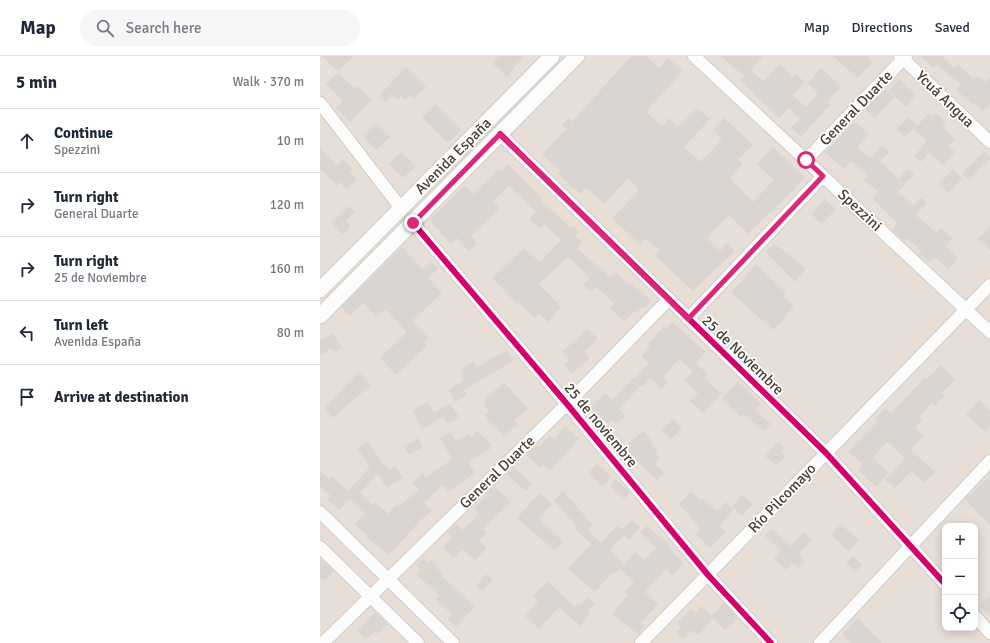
<!DOCTYPE html>
<meta charset="utf-8">
<style>
body{margin:0;font-family:Signika,sans-serif;background:#f6f6f7;color:#1f2937}
.controls{position:absolute;right:12px;bottom:12px;display:grid;overflow:hidden;border-radius:8px;box-shadow:0 2px 10px #0003}
.controls button{width:36px;height:36px;display:grid;place-items:center;padding:0;border:0;border-bottom:1px solid #e0e1e3;background:#fff;color:#1f2937;font:20px sans-serif}
.stop{position:absolute;width:12px;height:12px;margin:-9px;border:3px solid #db2777;border-radius:50%;background:#fff}
.stop.end{background:#db2777;border-color:#fff;box-shadow:0 1px 4px #0008}
.list{margin:0;padding:0;list-style:none}
h2{display:flex;justify-content:space-between;align-items:center;height:52px;margin:0;padding:0 16px;font-size:17px}
h2 small{font-size:13px;font-weight:400;color:#747a83}
.list li{display:grid;grid-template-columns:26px 1fr auto;gap:12px;align-items:center;box-sizing:border-box;height:64px;padding:0 16px;border-top:1px solid #e0e1e3}
.list b{display:block;font-size:15px;white-space:nowrap}
.list p{margin:0;font-size:13px;white-space:nowrap;color:#747a83}
.list em{font-size:13px;font-style:normal;color:#747a83}
.icon{flex:none;width:22px;height:22px;fill:none;stroke:currentColor;stroke-width:2;stroke-linecap:round;stroke-linejoin:round}
.map{position:relative;flex:none;width:670px;height:587px;overflow:hidden}
header{display:flex;align-items:center;gap:24px;box-sizing:border-box;height:56px;padding:0 20px;background:#fff;border-bottom:1px solid #e0e1e3}
header strong{font-size:19px}
nav{display:flex;gap:22px;margin-inline-start:auto;font-size:14px}
.search{width:280px;height:36px;background:#f6f6f7;display:flex;align-items:center;gap:10px;box-sizing:border-box;padding:0 14px;border-radius:22px;color:#747a83;font-size:15px}
main{display:flex}
aside{flex:1;background:#fff}
.map>svg:first-child{display:block}
.residential{fill:#e7dfd7;fill-rule:evenodd}
.building{fill:#dad5d1}
.lines{fill:none;stroke-linecap:round;stroke-linejoin:round}
.minor-casing{stroke:#d0ccc7;stroke-width:14}
.tertiary-casing{stroke:#d0ccc7;stroke-width:17}
.minor{stroke:#fdfcfc;stroke-width:12}
.tertiary{stroke:#fdfcfc;stroke-width:15}
.cycleway-casing{stroke:#fff;stroke-width:8}
.cycleway{stroke:#d6006c;stroke-width:6}
.route{stroke:#db2777;stroke-width:5}
.labels{text-anchor:middle;dominant-baseline:central;stroke-width:3.5;stroke-linejoin:round;paint-order:stroke}
.street-label{font-size:15px;fill:#493e35;stroke:#fff}
</style>
<header>
<strong>Map</strong>
<div class="search"><svg class="icon" aria-label="search" viewBox="0 0 24 24"><circle cx="10" cy="10" r="6"/><path d="M15 15l6 6"/></svg>Search here</div>
<nav><a>Map</a><a>Directions</a><a>Saved</a></nav>
</header>
<main>
<aside>
<h2>5 min<small>Walk · 370 m</small></h2>
<ul class="list">
<li><svg class="icon" aria-label="ahead" viewBox="0 0 24 24"><path d="M12 20V5M6 11l6-6 6 6"/></svg><div><b>Continue</b><p>Spezzini</p></div><em>10 m</em></li>
<li><svg class="icon" aria-label="right" viewBox="0 0 24 24"><path d="M7 20v-9h11M14 6l5 5-5 5"/></svg><div><b>Turn right</b><p>General Duarte</p></div><em>120 m</em></li>
<li><svg class="icon" aria-label="right" viewBox="0 0 24 24"><path d="M7 20v-9h11M14 6l5 5-5 5"/></svg><div><b>Turn right</b><p>25 de Noviembre</p></div><em>160 m</em></li>
<li><svg class="icon" aria-label="left" viewBox="0 0 24 24"><path d="M17 20v-9H6M10 6l-5 5 5 5"/></svg><div><b>Turn left</b><p>Avenida España</p></div><em>80 m</em></li>
<li><svg class="icon" aria-label="arrive" viewBox="0 0 24 24"><path d="M6 21V4h12l-3 4 3 4H6"/></svg><div><b>Arrive at destination</b></div></li>
</ul>
</aside>
<div class="map">
<svg width="670" height="587" viewBox="0 0 670 587">
<rect width="100%" height="100%" fill="#f2eeea"/>
<path class="residential" d="M 0,0 L 670,0 L 670,587 L 0,587 ZM 625,470 L 655,470 L 655,572 L 625,572 Z"/>
<path class="building" d="M 2,0 L 34,0 L 18,16 Z
M 179,0 L 204,0 L 187,21 L 172,7 Z
M 311,0 L 326,0 L 339,12 L 348,2 L 363,15 L 326,56 L 342,70 L 349,62 L 358,71 L 377,52 L 390,63 L 364,91 L 381,106 L 402,83 L 393,74 L 404,62 L 433,89 L 418,104 L 423,108 L 410,122 L 433,146 L 454,124 L 437,108 L 453,91 L 485,121 L 451,157 L 450,156 L 428,178 L 409,159 L 387,182 L 400,195 L 407,187 L 415,195 L 373,235 L 334,199 L 340,194 L 325,183 L 320,189 L 292,162 L 319,134 L 308,122 L 284,148 L 266,132 L 261,138 L 238,118 L 241,115 L 222,99 L 246,73 L 242,69 L 249,62 L 252,66 Z
M 401,0 L 443,0 L 431,14 L 443,25 L 460,8 L 473,21 L 476,18 L 485,26 L 473,39 L 486,51 L 498,37 L 488,27 L 501,12 L 521,30 L 507,47 L 510,49 L 481,81 L 471,72 L 480,62 L 469,52 L 459,62 L 420,24 L 424,20 Z
M 513,0 L 547,0 L 553,6 L 537,22 Z
M 601,0 L 625,0 L 623,2 L 635,12 L 638,8 L 654,24 L 658,20 L 665,26 L 670,21 L 670,48 L 663,55 L 654,47 L 653,49 L 636,34 L 641,29 L 617,8 L 613,12 Z
M 86,11 L 106,31 L 94,43 L 90,39 L 85,44 L 81,40 L 78,44 L 73,39 L 65,46 L 59,40 Z
M 18,16 L 35,33 L 38,30 L 52,44 L 30,66 L 16,52 L 23,45 L 6,28 Z
M 579,23 L 596,39 L 586,51 L 569,35 Z
M 565,33 L 574,41 L 555,62 L 545,53 Z
M 115,48 L 141,74 L 128,87 L 102,61 Z
M 609,57 L 613,61 L 616,57 L 626,67 L 622,71 L 635,83 L 628,90 L 635,96 L 623,109 L 609,96 L 601,106 L 594,100 L 607,85 L 594,73 Z
M 588,61 L 597,69 L 585,81 L 576,74 Z
M 534,65 L 549,78 L 537,91 L 550,102 L 562,89 L 569,96 L 560,106 L 579,123 L 587,113 L 594,118 L 578,136 L 594,149 L 601,141 L 607,147 L 596,159 L 616,177 L 621,172 L 633,182 L 625,190 L 638,202 L 628,213 L 615,201 L 610,206 L 599,197 L 601,195 L 587,182 L 584,185 L 572,174 L 577,167 L 552,142 L 558,136 L 544,124 L 548,120 L 531,105 L 524,113 L 505,96 Z
M 56,67 L 70,81 L 56,94 L 43,80 Z
M 0,92 L 17,109 L 23,103 L 33,113 L 30,116 L 37,123 L 27,133 L 20,126 L 17,130 L 0,113 Z
M 664,95 L 670,102 L 649,124 L 642,118 Z
M 81,96 L 96,110 L 83,122 L 69,108 Z
M 188,108 L 222,142 L 220,144 L 251,172 L 253,170 L 259,175 L 255,180 L 263,186 L 257,192 L 290,221 L 295,216 L 311,229 L 312,227 L 331,245 L 324,253 L 322,251 L 316,257 L 314,255 L 304,266 L 290,252 L 294,247 L 276,231 L 271,236 L 263,229 L 270,222 L 248,201 L 219,228 L 241,251 L 228,266 L 219,258 L 215,262 L 199,247 L 197,248 L 172,222 L 204,192 L 220,206 L 241,184 L 224,168 L 220,173 L 209,163 L 216,155 L 189,130 L 173,145 L 180,152 L 151,180 L 157,187 L 149,195 L 137,182 L 130,188 L 110,164 L 144,129 L 153,138 L 179,113 L 181,115 Z
M 633,113 L 642,122 L 629,137 L 619,128 Z
M 505,143 L 516,153 L 502,168 L 491,158 Z
M 29,150 L 35,156 L 26,165 L 31,170 L 23,179 L 11,167 Z
M 670,170 L 670,194 L 658,183 Z
M 454,187 L 486,213 L 475,226 L 446,196 Z
M 82,191 L 103,213 L 111,206 L 118,213 L 108,222 L 122,237 L 92,265 L 109,282 L 104,287 L 107,290 L 76,319 L 60,302 L 87,276 L 65,253 L 56,261 L 43,247 L 30,260 L 21,251 Z
M 436,208 L 466,237 L 463,241 L 474,250 L 454,274 L 411,237 Z
M 352,266 L 386,296 L 376,307 L 388,318 L 384,322 L 401,338 L 383,357 L 370,345 L 378,337 L 364,324 L 373,315 L 359,303 L 343,321 L 348,326 L 342,333 L 330,322 L 322,331 L 321,329 L 299,353 L 306,361 L 296,368 L 292,364 L 288,367 L 284,363 L 283,364 L 270,351 L 285,337 L 292,344 L 313,322 L 314,323 L 329,307 L 321,300 L 330,290 L 328,288 L 344,270 L 346,273 Z
M 267,273 L 278,282 L 264,296 L 270,302 L 252,318 L 244,309 L 250,304 L 242,295 L 255,285 Z
M 12,277 L 22,291 L 14,297 L 11,292 L 0,300 L 0,285 Z
M 187,294 L 193,305 L 144,334 L 147,339 L 136,346 L 128,334 L 144,324 L 142,322 L 144,321 L 140,314 L 154,305 L 157,311 Z
M 621,309 L 635,323 L 622,337 L 625,339 L 615,350 L 612,347 L 599,361 L 602,364 L 595,371 L 604,380 L 592,392 L 592,395 L 615,416 L 605,427 L 591,415 L 575,432 L 565,424 L 585,402 L 567,386 L 553,402 L 569,417 L 556,431 L 538,414 L 543,409 L 528,395 L 557,366 L 555,364 L 565,352 L 571,357 L 605,321 L 607,323 Z
M 39,316 L 51,329 L 13,362 L 4,352 Z
M 418,325 L 441,348 L 435,354 L 451,368 L 444,375 L 424,358 L 421,361 L 402,343 Z
M 184,326 L 208,353 L 194,365 L 198,368 L 184,380 L 167,364 L 168,363 L 165,359 L 169,355 L 164,349 L 166,347 L 164,344 Z
M 659,344 L 670,355 L 670,370 L 665,376 L 646,358 Z
M 108,346 L 114,357 L 130,347 L 139,361 L 128,368 L 123,361 L 102,373 L 92,354 Z
M 353,363 L 362,373 L 351,383 L 341,374 Z
M 245,370 L 259,383 L 230,415 L 223,409 L 221,412 L 206,399 L 216,389 L 219,391 L 230,379 L 234,383 Z
M 157,375 L 172,389 L 169,394 L 148,406 L 155,417 L 128,436 L 123,429 L 104,446 L 112,455 L 102,463 L 69,499 L 46,481 L 47,480 L 35,468 L 45,458 L 30,443 L 19,454 L 7,443 L 10,439 L 0,430 L 0,414 L 9,423 L 12,420 L 28,435 L 50,411 L 37,392 L 48,385 L 63,408 L 65,407 L 69,414 L 75,410 L 83,422 L 67,432 L 58,418 L 40,437 L 53,449 L 55,446 L 68,458 L 77,448 L 79,450 L 99,434 L 92,427 L 103,417 L 106,421 L 132,403 L 120,382 L 130,376 L 136,385 L 149,378 L 151,382 Z
M 323,375 L 333,386 L 331,388 L 337,394 L 335,396 L 340,402 L 335,407 L 344,418 L 337,424 L 304,392 Z
M 98,382 L 103,391 L 89,399 L 84,390 Z
M 458,386 L 464,392 L 461,395 L 466,400 L 456,410 L 445,400 Z
M 277,408 L 292,421 L 283,431 L 268,417 Z
M 194,411 L 212,428 L 206,435 L 187,419 Z
M 670,420 L 670,470 L 645,443 Z
M 296,423 L 310,436 L 304,443 L 290,430 Z
M 174,430 L 191,446 L 163,473 L 167,477 L 159,485 L 167,492 L 155,504 L 143,493 L 134,502 L 123,491 L 132,481 L 127,476 L 136,468 L 143,474 L 159,458 L 154,453 Z
M 243,435 L 273,469 L 268,474 L 281,487 L 297,469 L 302,474 L 312,463 L 320,471 L 309,484 L 304,479 L 290,494 L 304,508 L 294,519 L 292,517 L 275,536 L 248,513 L 271,488 L 254,472 L 256,470 L 234,445 Z
M 371,435 L 380,444 L 382,442 L 397,455 L 406,446 L 414,454 L 400,470 L 406,475 L 390,492 L 376,478 L 381,473 L 359,448 Z
M 219,437 L 232,448 L 219,463 L 243,485 L 235,495 L 197,462 Z
M 422,439 L 433,448 L 422,460 L 412,450 Z
M 521,468 L 539,485 L 528,495 L 511,478 Z
M 327,470 L 350,490 L 348,491 L 364,507 L 352,520 L 346,513 L 325,536 L 338,548 L 321,567 L 325,570 L 318,578 L 292,558 L 308,539 L 305,536 L 314,526 L 300,513 L 315,496 L 324,504 L 336,492 L 320,477 Z
M 452,473 L 471,490 L 484,476 L 492,484 L 479,498 L 485,505 L 478,512 L 473,507 L 466,514 L 454,503 L 461,495 L 445,480 Z
M 533,500 L 542,509 L 535,516 L 526,507 Z
M 0,502 L 14,515 L 5,525 L 0,521 Z
M 103,502 L 108,507 L 111,504 L 117,510 L 116,511 L 124,519 L 122,520 L 155,551 L 136,571 L 128,563 L 132,558 L 115,543 L 120,539 L 96,519 L 101,514 L 96,509 Z
M 166,518 L 173,523 L 162,535 L 156,530 Z
M 227,525 L 255,551 L 258,547 L 260,549 L 267,541 L 275,548 L 268,556 L 270,558 L 260,570 L 239,551 L 219,573 L 205,560 L 218,545 L 213,541 Z
M 670,540 L 670,560 L 660,550 Z
M 404,547 L 417,562 L 405,574 L 391,560 Z
M 381,550 L 394,562 L 378,579 L 373,574 L 363,583 L 356,576 L 361,571 L 357,567 L 371,553 L 375,557 Z
M 55,556 L 68,568 L 58,578 L 55,575 L 46,584 L 37,575 Z
M 538,562 L 549,574 L 562,587 L 531,587 L 522,578 Z"/>
<g class="lines">
<defs>
<path id="minor" d="M 374,0 L 670,276
M 580,0 L 670,86
M 0,47 L 81,152
M 180,78 L 506,397 L 625,528
M 486,104 L 586,0
M 93,167 L 247,348 L 388,519 L 451,587
M 368,263 L 503,120
M 0,456 L 133,587
M 0,491 L 98,587
M 655,560 L 670,577
M 3,587 L 247,348 L 348,244
M 321,587 L 670,229
M 500,587 L 670,405"/>
<path id="tertiary" d="M 0,234 L 232,0
M 0,260 L 257,0"/>
</defs>
<use href="#minor" class="minor-casing"/>
<use href="#tertiary" class="tertiary-casing"/>
<use href="#minor" class="minor"/>
<use href="#tertiary" class="tertiary"/>
<defs>
<path id="cycleway" d="M 180,78 L 506,397 L 625,528
M 93,167 L 247,348 L 388,519 L 451,587"/>
</defs>
<use href="#cycleway" class="cycleway-casing"/>
<use href="#cycleway" class="cycleway"/>
</g>
<g class="lines">
<path class="route" d="M 93,167 L 180,78 L 368,263 L 503,120 L 486,104"/>
</g>
<g class="labels">
<g class="street-label">
<text transform="translate(625 43) rotate(44)">Ycuá Angua</text>
<text transform="translate(536 52) rotate(-46)">General Duarte</text>
<text transform="translate(133 100) rotate(-45)">Avenida España</text>
<text transform="translate(540 154) rotate(43)">Spezzini</text>
<text transform="translate(423 299) rotate(44)">25 de Noviembre</text>
<text transform="translate(281 369) rotate(50)">25 de noviembre</text>
<text transform="translate(177 416) rotate(-44)">General Duarte</text>
<text transform="translate(462 442) rotate(-46)">Río Pilcomayo</text>
</g>
</g>
</svg>
<div class="controls">
<button>+</button>
<button>−</button>
<button><svg class="icon" aria-label="locate" viewBox="0 0 24 24"><circle cx="12" cy="12" r="6"/><path d="M12 2v4M12 18v4M2 12h4M18 12h4"/></svg></button>
</div>
<div class="stop" style="left:486px;top:104px"></div>
<div class="stop end" style="left:93px;top:167px"></div>
</div>
</main>
